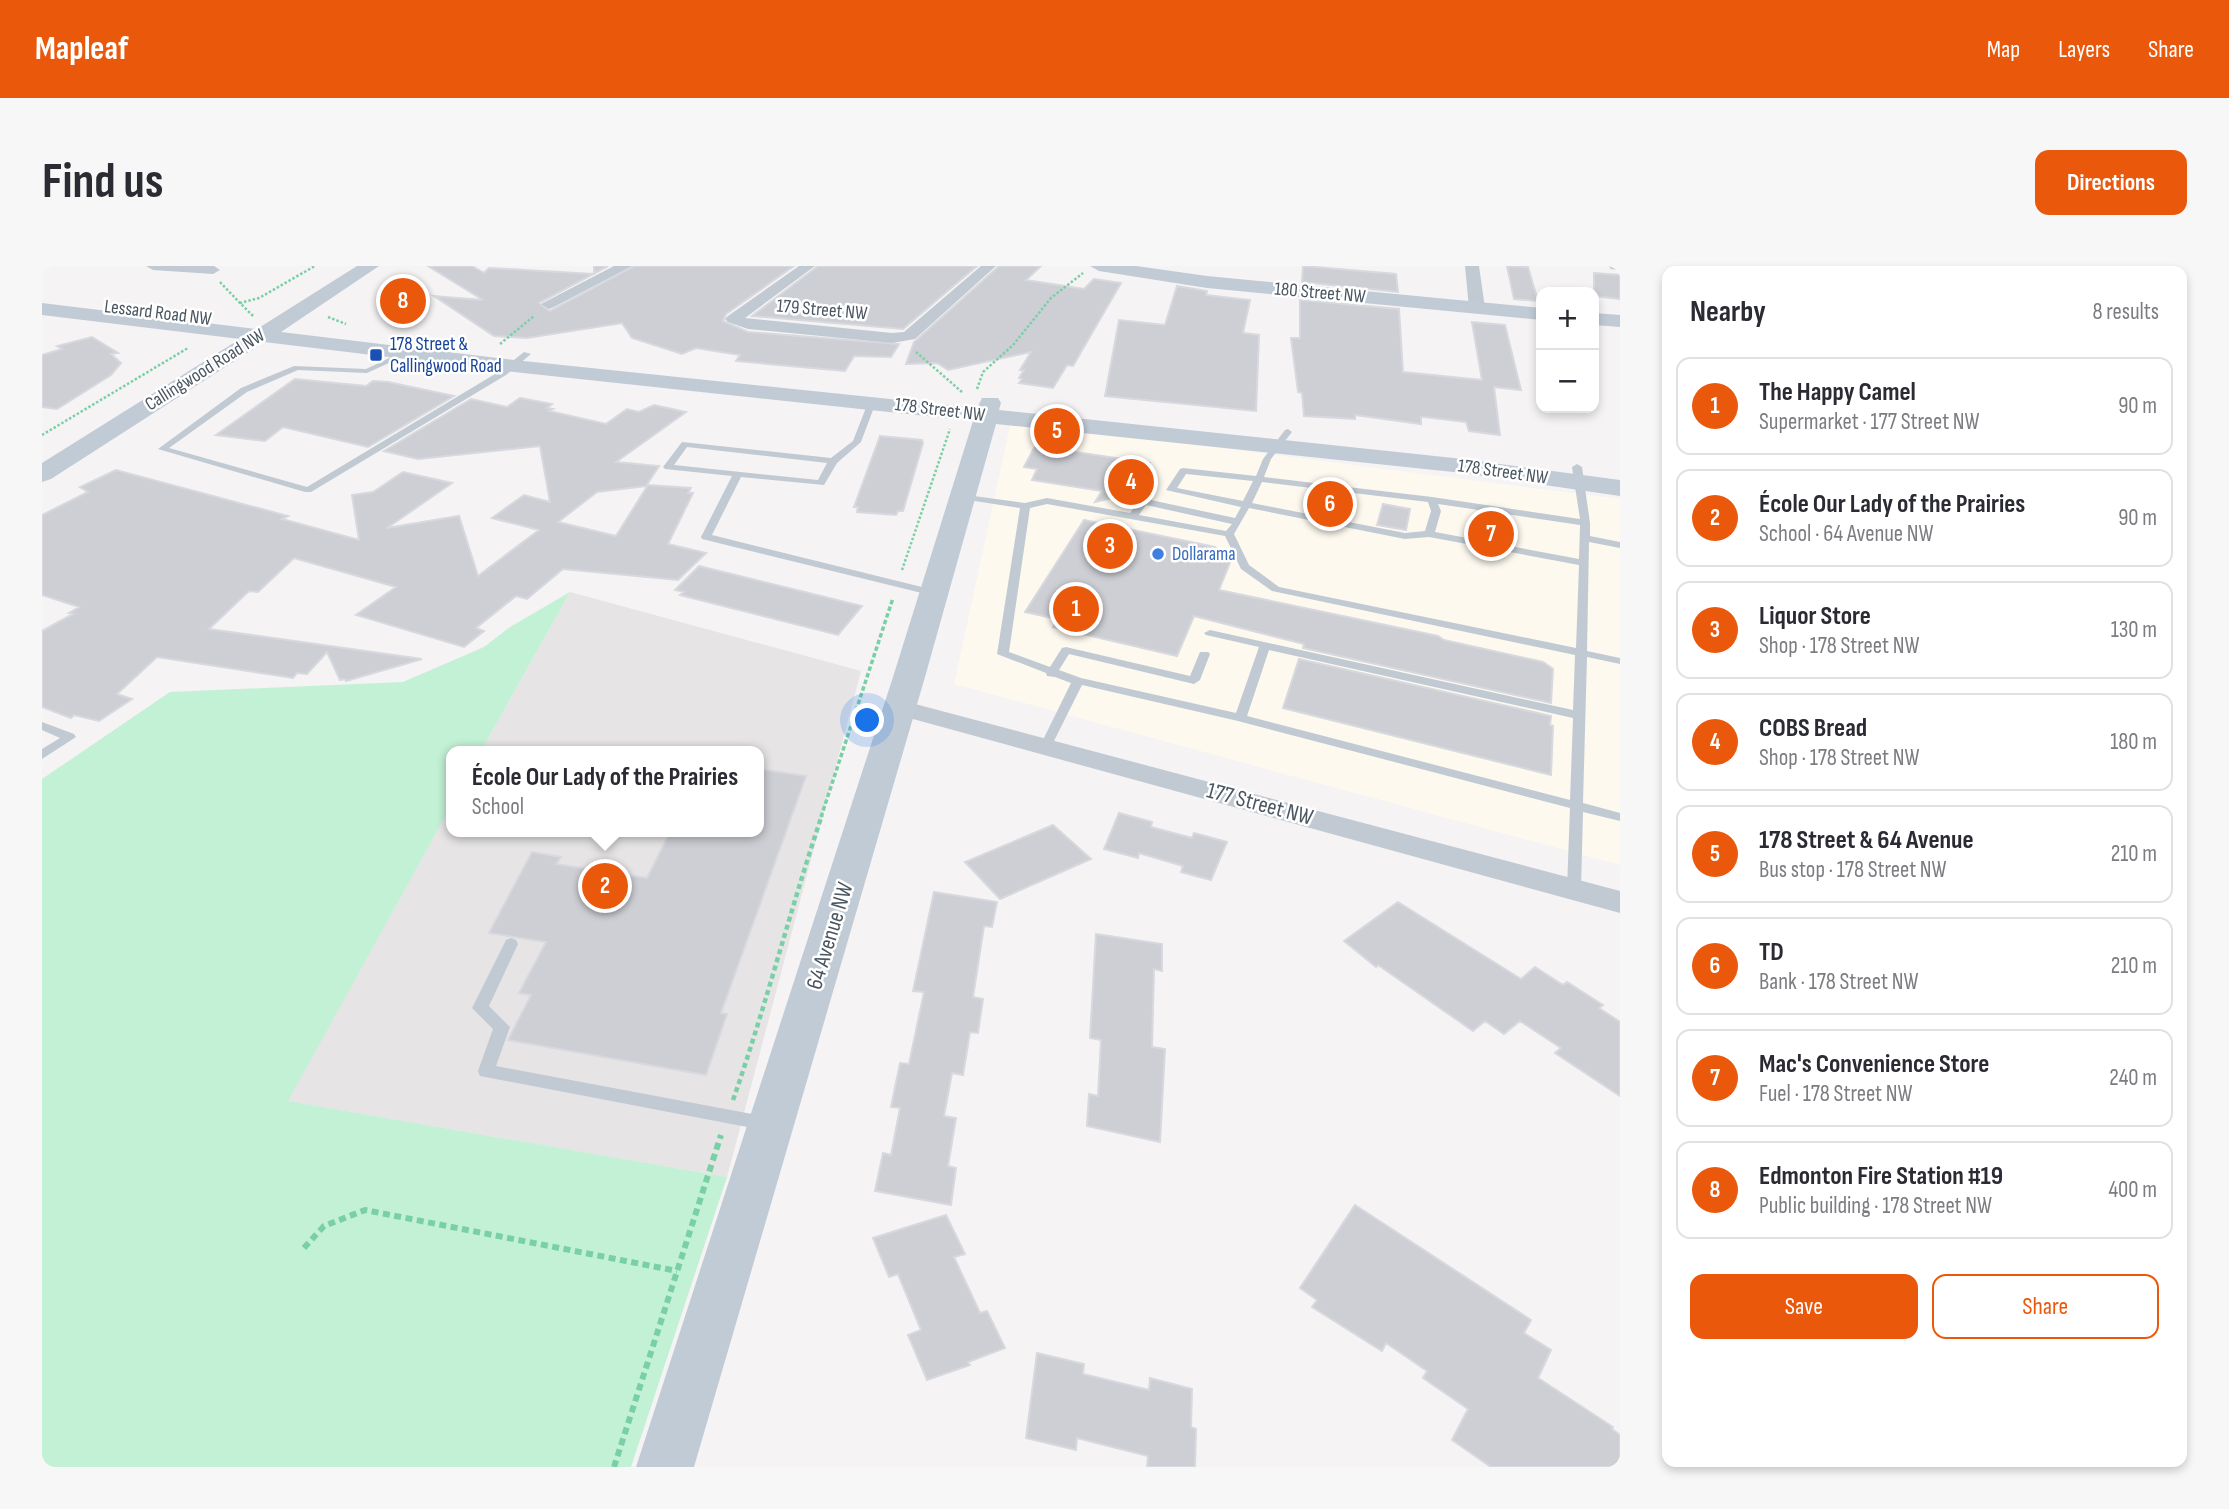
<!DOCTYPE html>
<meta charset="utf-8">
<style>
body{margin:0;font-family:"Sofia Sans Condensed",sans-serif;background:#f7f7f7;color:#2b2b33}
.controls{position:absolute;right:21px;top:21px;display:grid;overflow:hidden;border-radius:14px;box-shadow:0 4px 10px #0003}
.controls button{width:63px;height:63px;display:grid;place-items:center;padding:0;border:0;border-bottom:2px solid #e1e1e2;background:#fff;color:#2b2b33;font:35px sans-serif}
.you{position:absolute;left:826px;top:455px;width:24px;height:24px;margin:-18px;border:5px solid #fff;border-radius:50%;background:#1a73e8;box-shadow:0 0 0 10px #1a73e833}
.badge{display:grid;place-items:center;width:46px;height:46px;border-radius:50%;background:#ea580c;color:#fff;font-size:23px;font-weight:700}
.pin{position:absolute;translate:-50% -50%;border:4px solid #fff;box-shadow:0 2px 7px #0006}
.popup{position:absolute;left:404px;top:480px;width:318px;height:91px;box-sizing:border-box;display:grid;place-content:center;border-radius:14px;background:#fff;filter:drop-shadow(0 2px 5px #0005);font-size:23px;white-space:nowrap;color:#7c7c81}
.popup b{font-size:26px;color:#2b2b33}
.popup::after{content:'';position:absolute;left:50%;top:100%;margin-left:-14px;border:14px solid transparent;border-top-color:#fff}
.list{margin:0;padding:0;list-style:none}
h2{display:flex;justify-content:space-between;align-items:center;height:91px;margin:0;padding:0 28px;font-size:30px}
h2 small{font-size:23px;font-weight:400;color:#7c7c81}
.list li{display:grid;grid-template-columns:46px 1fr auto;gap:21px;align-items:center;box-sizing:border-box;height:98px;margin:0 14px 14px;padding:0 14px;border:2px solid #e1e1e2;border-radius:14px}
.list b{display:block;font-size:26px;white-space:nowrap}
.list p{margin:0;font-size:23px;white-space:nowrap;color:#7c7c81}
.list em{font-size:23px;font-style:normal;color:#7c7c81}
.actions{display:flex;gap:14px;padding:21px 28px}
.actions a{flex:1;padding:16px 0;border:2px solid #ea580c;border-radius:14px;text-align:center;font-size:24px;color:#ea580c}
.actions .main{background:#ea580c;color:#fff}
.map{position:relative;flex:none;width:1578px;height:1201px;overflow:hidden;border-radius:14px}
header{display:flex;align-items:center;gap:42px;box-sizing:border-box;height:98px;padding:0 35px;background:#ea580c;color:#fff}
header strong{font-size:33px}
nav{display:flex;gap:38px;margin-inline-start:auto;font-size:24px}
.intro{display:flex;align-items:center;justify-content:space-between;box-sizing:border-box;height:168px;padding:0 42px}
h1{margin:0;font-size:49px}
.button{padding:18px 32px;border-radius:14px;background:#ea580c;color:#fff;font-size:24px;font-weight:700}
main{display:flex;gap:42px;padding:0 42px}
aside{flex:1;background:#fff;border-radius:14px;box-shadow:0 4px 10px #0003}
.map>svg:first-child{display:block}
.commercial{fill:#fdf9ef}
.education{fill:#e6e4e5}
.green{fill:#c3f1d5}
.building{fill:#cdcfd5;stroke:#d7d9de;stroke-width:2}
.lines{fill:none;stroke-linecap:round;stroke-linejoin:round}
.path-far3{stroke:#7ad0a6;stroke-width:2.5;stroke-dasharray:2.5 2;stroke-linecap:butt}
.path-far2{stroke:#7ad0a6;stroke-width:3.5;stroke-dasharray:4.5 2.5;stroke-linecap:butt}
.path-far1{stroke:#7ad0a6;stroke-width:4.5;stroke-dasharray:5 3.5;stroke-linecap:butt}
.path{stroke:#7ad0a6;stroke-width:6;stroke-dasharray:7 4.5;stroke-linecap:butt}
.lane{fill:#c1cad2;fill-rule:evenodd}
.street{fill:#c1cad2;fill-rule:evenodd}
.secondary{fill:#c1cbd6;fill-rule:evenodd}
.transit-dot{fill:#1a4fb4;stroke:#fff;stroke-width:2.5}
.shop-dot{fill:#3f7fe0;stroke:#fff;stroke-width:2.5}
.labels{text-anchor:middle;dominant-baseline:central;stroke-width:5;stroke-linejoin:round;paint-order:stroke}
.far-street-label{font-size:19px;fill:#4a5661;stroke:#fff}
.far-transit-label{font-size:19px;fill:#164399;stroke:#fff;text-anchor:start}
.far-shop-label{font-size:19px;fill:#366cbe;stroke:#fff;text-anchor:start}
.street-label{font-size:23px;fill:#4a5661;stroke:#fff}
</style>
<header>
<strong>Mapleaf</strong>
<nav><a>Map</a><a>Layers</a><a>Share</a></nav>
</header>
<div class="intro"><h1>Find us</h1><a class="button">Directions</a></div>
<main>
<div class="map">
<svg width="1578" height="1201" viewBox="0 0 1578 1201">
<rect width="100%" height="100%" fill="#f5f3f3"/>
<path class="commercial" d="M 969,155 L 1578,233 L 1578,599 L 912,418 Z"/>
<path class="education" d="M 528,326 L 819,405 L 685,911 L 245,835 L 409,540 L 409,566 L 717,566 L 717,485 L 439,485 Z"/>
<path class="green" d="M 528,326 L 439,485 L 409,485 L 409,540 L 246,835 L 685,911 L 589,1201 L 0,1201 L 0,513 L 128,426 L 361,416 L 442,381 L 468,361 Z"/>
<path class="building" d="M 386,0 L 430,0 L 442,7 L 447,2 L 552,8 L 552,0 L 566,0 L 497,37 L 508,45 L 592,0 L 752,0 L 684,48 L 681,55 L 706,66 L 857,78 L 849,91 L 812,90 L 803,105 L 694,95 L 698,89 L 654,82 L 640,88 L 590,72 L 580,57 L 485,72 L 452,70 L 392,30 L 441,34 Z
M 776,0 L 935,0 L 861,63 L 710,50 Z
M 957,0 L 999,0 L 984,14 L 1042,23 L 1052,13 L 1079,17 L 1031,100 L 1025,99 L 1011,122 L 977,117 L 980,113 L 977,112 L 982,104 L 978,104 L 989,86 L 906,104 L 895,97 L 864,98 L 872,76 Z
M 1261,0 L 1354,8 L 1356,26 L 1260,16 Z
M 1465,0 L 1486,1 L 1496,35 L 1472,33 Z
M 1552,7 L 1578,9 L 1578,33 L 1552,30 Z
M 1135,20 L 1165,25 L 1164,29 L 1208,34 L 1201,67 L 1217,69 L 1214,145 L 1063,130 L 1077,54 L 1123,59 Z
M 1258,34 L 1357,43 L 1361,106 L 1440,114 L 1430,56 L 1463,59 L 1479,124 L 1452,121 L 1458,169 L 1427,165 L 1424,156 L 1383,151 L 1379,151 L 1379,158 L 1313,149 L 1313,153 L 1262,150 L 1260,127 L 1256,126 L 1249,72 L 1258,72 Z
M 50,71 L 76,87 L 69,88 L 79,97 L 69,109 L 15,143 L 0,141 L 0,89 L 20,83 L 15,80 Z
M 253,113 L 324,120 L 331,115 L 346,116 L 412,130 L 326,181 L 241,161 L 223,175 L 174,169 Z
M 478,132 L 510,138 L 505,142 L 511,143 L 507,145 L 564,158 L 585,143 L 597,146 L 612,139 L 644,146 L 574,196 L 617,200 L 604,220 L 555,226 L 516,256 L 574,270 L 606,219 L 649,222 L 646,227 L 651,227 L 626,278 L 664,287 L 636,314 L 521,303 L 485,333 L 474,330 L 434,362 L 442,365 L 422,381 L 314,349 L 354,321 L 252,292 L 216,326 L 207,325 L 167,363 L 380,393 L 304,415 L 303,413 L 298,414 L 285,386 L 265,408 L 255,407 L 251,412 L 115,391 L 75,428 L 90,433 L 57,455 L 32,449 L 29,452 L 0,441 L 0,365 L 31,348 L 27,347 L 37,341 L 0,329 L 0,249 L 46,226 L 38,221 L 74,204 L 246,250 L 240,253 L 317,274 L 310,229 L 331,226 L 361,206 L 410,217 L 345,262 L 417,250 L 436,310 L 497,264 L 450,252 L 482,229 L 508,236 L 498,180 L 376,193 L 342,185 L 429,133 L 465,141 Z
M 838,170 L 880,174 L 881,177 L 861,245 L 856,245 L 854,249 L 815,246 L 816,241 L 812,241 Z
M 993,180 L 1108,197 L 1098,226 L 1053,236 L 1060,225 L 990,214 L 995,203 L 982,201 Z
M 1341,238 L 1368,243 L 1364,264 L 1335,259 Z
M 1042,254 L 1173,281 L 1189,294 L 1177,324 L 1396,370 L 1402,374 L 1501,396 L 1511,403 L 1509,437 L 1261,382 L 1262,378 L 1152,350 L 1135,390 L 1011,361 L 1015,353 L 983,346 Z
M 657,300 L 820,340 L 796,369 L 638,329 L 642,326 L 633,324 Z
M 1257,393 L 1509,450 L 1508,459 L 1511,460 L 1509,509 L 1241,442 Z
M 717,503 L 764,510 L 679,747 L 685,748 L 664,809 L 466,774 L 489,729 L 477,727 L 504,676 L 447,667 L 490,586 L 519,591 L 514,598 L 605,612 L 628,566 L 717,566 Z
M 1077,547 L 1110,556 L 1109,561 L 1150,572 L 1152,567 L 1185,576 L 1169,614 L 1139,606 L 1141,600 L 1097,587 L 1096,592 L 1062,583 Z
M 1011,559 L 1049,593 L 958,633 L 923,596 Z
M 892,626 L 955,636 L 950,661 L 942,660 L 931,731 L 941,733 L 936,767 L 928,766 L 921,809 L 910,807 L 902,850 L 914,852 L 906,900 L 914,902 L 909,939 L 833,925 L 841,887 L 849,889 L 858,842 L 849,841 L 858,797 L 867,798 L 882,726 L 871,725 Z
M 1356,636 L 1479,713 L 1493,701 L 1521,719 L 1525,716 L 1561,739 L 1557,742 L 1578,756 L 1578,830 L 1513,787 L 1519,782 L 1478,755 L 1462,768 L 1443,755 L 1431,765 L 1336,699 L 1334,701 L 1302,675 Z
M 1054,668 L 1120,678 L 1120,705 L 1112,703 L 1110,781 L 1123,783 L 1118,876 L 1045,860 L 1047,828 L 1056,830 L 1059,774 L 1048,772 Z
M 1313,939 L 1489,1054 L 1482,1067 L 1509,1084 L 1496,1112 L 1571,1161 L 1570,1163 L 1578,1169 L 1578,1201 L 1449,1201 L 1410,1174 L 1426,1143 L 1381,1112 L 1385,1105 L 1344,1077 L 1340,1085 L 1270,1041 L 1275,1034 L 1258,1022 Z
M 904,949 L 923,988 L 912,991 L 938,1047 L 945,1045 L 963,1082 L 926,1096 L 928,1099 L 885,1114 L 866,1069 L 879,1064 L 856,1008 L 847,1011 L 831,972 Z
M 995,1087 L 1042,1098 L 1041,1108 L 1107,1124 L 1108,1112 L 1150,1123 L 1149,1161 L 1154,1163 L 1153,1201 L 1105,1201 L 1106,1190 L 1035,1172 L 1034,1184 L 984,1172 Z"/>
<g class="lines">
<path class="path-far3" d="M 178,16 L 198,37
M 211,50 L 198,37 L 217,32 L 273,0
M 286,51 L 304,58
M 458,78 L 492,50
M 874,86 L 920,126
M 935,123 L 941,106 L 971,79 L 1009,32 L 1041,7
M 0,169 L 146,82
M 860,304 L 908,163"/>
<path class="path-far2" d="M 779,551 L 851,332"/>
<path class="path-far1" d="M 691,834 C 724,740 748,644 780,549"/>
<path class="path" d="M 262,982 L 282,960 L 323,944 L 635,1005
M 572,1201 L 679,869"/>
<path class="lane" d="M 362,85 L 369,87 L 325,107 L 256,104 L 205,126 L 127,182 L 265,221 L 458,105 L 482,86 L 489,88 L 464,109 L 269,226 L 263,226 L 116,183 L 199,122 L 252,100 L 324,103 Z
M 827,134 L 834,136 L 819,176 L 795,197 L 782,219 L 699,211 L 670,269 L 896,325 L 896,329 L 892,330 L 660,273 L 659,271 L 690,210 L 623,203 L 621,201 L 640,176 L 789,192 L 811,175 ZM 645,181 L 785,197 L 776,214 L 632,199 Z
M 1246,163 L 1250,166 L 1229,193 L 1222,211 L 1390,231 L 1538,253 L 1530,201 L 1535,198 L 1540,201 L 1548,257 L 1548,270 L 1578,276 L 1578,282 L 1547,276 L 1545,385 L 1578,392 L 1578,398 L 1545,391 L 1541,537 L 1578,547 L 1578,555 L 1541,546 L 1539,623 L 1537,627 L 1532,628 L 1525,623 L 1528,542 L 1196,455 L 1040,419 L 1008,483 L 1000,483 L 998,480 L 1029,417 L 1013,411 L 1005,410 L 1004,407 L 955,388 L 978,242 L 920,233 L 915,230 L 917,228 L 983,237 L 1005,232 L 1088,247 L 1097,235 L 1104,233 L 1193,252 L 1199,241 L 1124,224 L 1138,203 L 1141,202 L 1214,210 L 1221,193 L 1243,164 ZM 1144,208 L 1211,215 L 1201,235 L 1135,222 ZM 1220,216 L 1386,236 L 1389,245 L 1383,265 L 1363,267 L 1210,237 ZM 1005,238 L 1183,270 L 1199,303 L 1230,325 L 1533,389 L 1531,444 L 1168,364 L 1162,367 L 1164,369 L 1217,381 L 1194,447 L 1039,412 L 1017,404 L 1027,388 L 1152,418 L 1158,414 L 1168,388 L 1166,386 L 1158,386 L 1148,410 L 1024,381 L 1020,382 L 1008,401 L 967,386 L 988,242 ZM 1396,238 L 1538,259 L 1537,293 L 1393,266 L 1399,245 ZM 1104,239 L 1190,258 L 1184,265 L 1097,249 ZM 1207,242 L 1363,273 L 1387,271 L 1537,299 L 1534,382 L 1237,321 L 1207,299 L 1192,268 ZM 1227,384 L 1531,452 L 1528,534 L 1205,450 Z
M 0,456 L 32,468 L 34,471 L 0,493 L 0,483 L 18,472 L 0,464 Z
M 469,672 L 474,674 L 476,678 L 447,740 L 468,761 L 454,800 L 726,851 L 732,853 L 735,858 L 732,863 L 726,865 L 438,810 L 436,805 L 451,763 L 430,742 L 464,674 Z"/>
<path class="street" d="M 104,0 L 172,0 L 178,4 L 171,8 L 111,4 Z
M 572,0 L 590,0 L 512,41 L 507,43 L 499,38 Z
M 757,0 L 773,0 L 703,52 L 850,67 L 862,66 L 939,0 L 954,0 L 873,73 L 850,77 L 706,63 L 686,56 L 683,53 L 686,50 Z
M 1423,0 L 1437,0 L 1443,42 L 1440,45 L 1435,47 L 1427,42 Z
M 1567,0 L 1578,0 L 1578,4 L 1569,3 Z
M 858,434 L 1578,625 L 1578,647 L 849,447 L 845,442 L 849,437 Z"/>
<path class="secondary" d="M 315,0 L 337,0 L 239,66 L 472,94 L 935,142 L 940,132 L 956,132 L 959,137 L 957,144 L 1421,193 L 1578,214 L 1578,230 L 1421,207 L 954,158 L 883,411 L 652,1201 L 594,1201 L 851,411 L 931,155 L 472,106 L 222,76 L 9,213 L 0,216 L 0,197 L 198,73 L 0,49 L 0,37 L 215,63 Z
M 1048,0 L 1094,0 L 1165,10 L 1499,42 L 1499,54 L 1165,22 L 1057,5 Z
M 1552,47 L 1578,49 L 1578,61 L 1552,59 Z"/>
</g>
<rect class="transit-dot" x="327" y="82" width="14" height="14" rx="3.5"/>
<circle class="shop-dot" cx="1116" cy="288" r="7"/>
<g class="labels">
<g class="far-street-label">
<text transform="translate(1278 27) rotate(5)">180 Street NW</text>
<text transform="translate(780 44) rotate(5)">179 Street NW</text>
<text transform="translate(116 47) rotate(7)">Lessard Road NW</text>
<text transform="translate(163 104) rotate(-32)">Callingwood Road NW</text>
<text transform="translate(898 144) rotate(7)">178 Street NW</text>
<text transform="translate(1461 206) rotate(8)">178 Street NW</text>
</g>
<g class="far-transit-label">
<text x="348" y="78">178 Street &amp;<tspan x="348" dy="22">Callingwood Road</tspan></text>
</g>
<g class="far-shop-label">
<text x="1130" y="288">Dollarama</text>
</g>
<g class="street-label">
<text transform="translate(1218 538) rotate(15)">177 Street NW</text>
<text transform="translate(788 670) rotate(-73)">64 Avenue NW</text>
</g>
</g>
</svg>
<div class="controls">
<button>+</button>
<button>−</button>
</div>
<div class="you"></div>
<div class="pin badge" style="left:1034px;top:343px">1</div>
<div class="pin badge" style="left:563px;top:620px">2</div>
<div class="popup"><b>École Our Lady of the Prairies</b>School</div>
<div class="pin badge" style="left:1068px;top:280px">3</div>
<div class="pin badge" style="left:1089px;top:216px">4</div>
<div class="pin badge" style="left:1015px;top:165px">5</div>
<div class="pin badge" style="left:1288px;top:238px">6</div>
<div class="pin badge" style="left:1449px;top:268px">7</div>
<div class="pin badge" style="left:361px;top:35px">8</div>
</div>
<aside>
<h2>Nearby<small>8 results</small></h2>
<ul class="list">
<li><span class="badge">1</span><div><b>The Happy Camel</b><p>Supermarket · 177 Street NW</p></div><em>90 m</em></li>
<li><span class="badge">2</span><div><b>École Our Lady of the Prairies</b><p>School · 64 Avenue NW</p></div><em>90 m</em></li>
<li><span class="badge">3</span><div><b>Liquor Store</b><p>Shop · 178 Street NW</p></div><em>130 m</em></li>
<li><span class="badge">4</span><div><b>COBS Bread</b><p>Shop · 178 Street NW</p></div><em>180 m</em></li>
<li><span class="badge">5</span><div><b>178 Street &amp; 64 Avenue</b><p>Bus stop · 178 Street NW</p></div><em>210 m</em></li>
<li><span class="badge">6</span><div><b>TD</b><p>Bank · 178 Street NW</p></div><em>210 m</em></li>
<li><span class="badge">7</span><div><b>Mac's Convenience Store</b><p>Fuel · 178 Street NW</p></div><em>240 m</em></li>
<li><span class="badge">8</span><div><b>Edmonton Fire Station #19</b><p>Public building · 178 Street NW</p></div><em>400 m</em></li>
</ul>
<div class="actions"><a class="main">Save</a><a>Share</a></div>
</aside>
</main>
